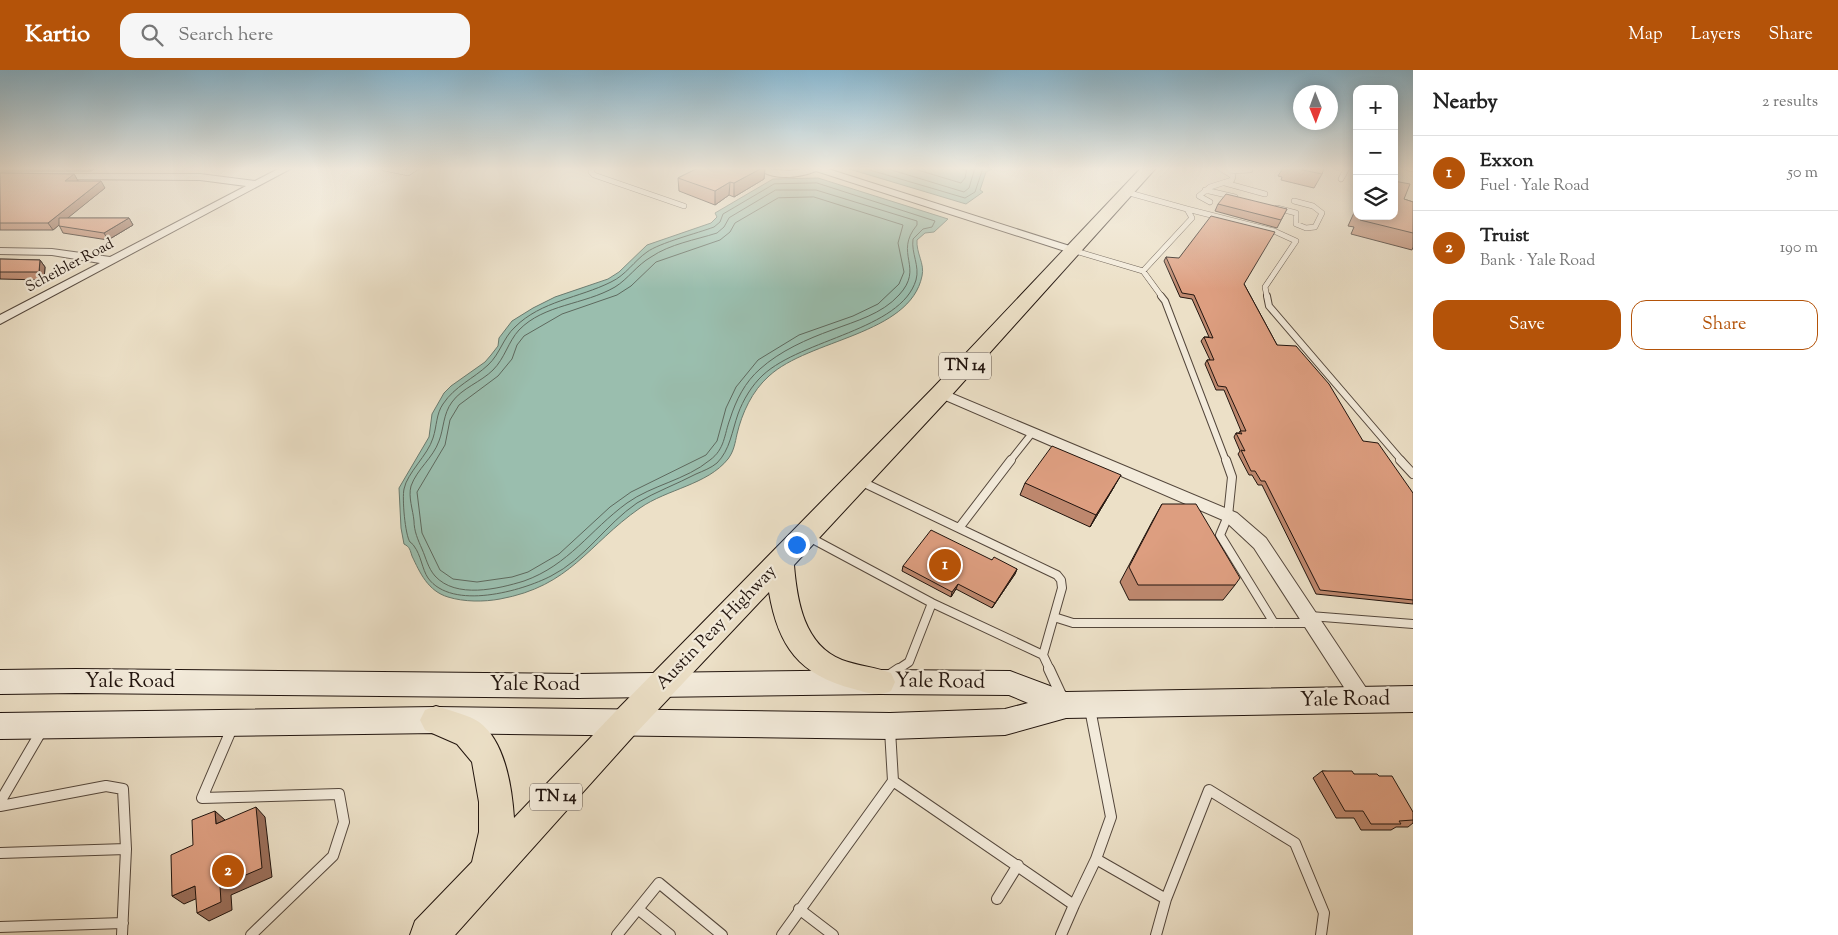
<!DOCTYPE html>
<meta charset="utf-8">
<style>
body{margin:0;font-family:"Sorts Mill Goudy",serif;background:#f6f6f6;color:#222}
.controls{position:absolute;right:15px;top:15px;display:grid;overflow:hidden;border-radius:10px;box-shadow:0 2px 12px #0003}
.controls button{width:45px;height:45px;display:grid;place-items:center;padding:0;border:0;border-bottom:1px solid #e0e0e0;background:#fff;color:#222;font:25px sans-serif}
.compass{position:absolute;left:1293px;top:15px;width:45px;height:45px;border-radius:50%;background:#fff;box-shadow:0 2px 12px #0003;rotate:179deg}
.you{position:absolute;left:796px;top:474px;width:18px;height:18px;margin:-12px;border:4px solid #fff;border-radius:50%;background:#1a73e8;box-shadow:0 0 0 8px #1a73e833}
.badge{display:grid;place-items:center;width:32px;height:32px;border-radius:50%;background:#b45309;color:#fff;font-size:16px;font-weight:700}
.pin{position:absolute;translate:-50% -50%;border:2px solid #fff;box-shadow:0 1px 5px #0006}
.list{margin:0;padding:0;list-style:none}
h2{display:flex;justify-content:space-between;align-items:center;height:65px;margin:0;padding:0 20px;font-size:21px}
h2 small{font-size:16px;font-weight:400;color:#767676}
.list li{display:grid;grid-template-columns:32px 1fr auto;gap:15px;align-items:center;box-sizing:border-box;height:75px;padding:0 20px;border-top:1px solid #e0e0e0}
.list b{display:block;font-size:19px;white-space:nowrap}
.list p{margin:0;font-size:16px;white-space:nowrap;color:#767676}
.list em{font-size:16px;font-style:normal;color:#767676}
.actions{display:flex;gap:10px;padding:15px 20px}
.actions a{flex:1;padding:11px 0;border:1px solid #b45309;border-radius:15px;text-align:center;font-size:18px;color:#b45309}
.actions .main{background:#b45309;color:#fff}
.icon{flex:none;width:28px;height:28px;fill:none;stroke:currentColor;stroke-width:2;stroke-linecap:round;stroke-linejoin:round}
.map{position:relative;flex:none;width:1413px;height:865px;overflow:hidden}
header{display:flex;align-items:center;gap:30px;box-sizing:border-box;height:70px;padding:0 25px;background:#b45309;color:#fff}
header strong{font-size:24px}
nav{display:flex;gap:28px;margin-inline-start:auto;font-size:18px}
.search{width:350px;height:45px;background:#f6f6f6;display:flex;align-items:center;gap:12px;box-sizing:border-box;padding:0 18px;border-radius:15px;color:#767676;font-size:19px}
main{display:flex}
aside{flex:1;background:#fff}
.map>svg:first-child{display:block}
.water{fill:#9abeae;stroke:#6a7a6e}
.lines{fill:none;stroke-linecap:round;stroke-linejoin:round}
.shore{stroke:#5e695e;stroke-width:1}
.service-far3-casing{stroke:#54473c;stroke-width:6}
.service-far2-casing{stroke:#54473c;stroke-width:8}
.service-far1-casing{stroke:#54473c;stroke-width:10}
.service-casing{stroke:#54473c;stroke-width:12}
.minor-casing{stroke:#54473c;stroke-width:2}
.secondary-casing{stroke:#21140e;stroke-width:2}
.primary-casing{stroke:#21140e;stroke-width:2}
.service-far3{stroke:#f3ebdb;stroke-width:5}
.service-far2{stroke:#f3ebdb;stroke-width:6}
.service-far1{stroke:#f3ebdb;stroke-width:8}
.service{stroke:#f3ebdb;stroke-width:10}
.minor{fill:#f3ebdb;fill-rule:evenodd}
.secondary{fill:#f3ebdb;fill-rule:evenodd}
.primary{fill:#ece0c7;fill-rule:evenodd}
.wall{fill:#be886e;stroke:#21140e}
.shaded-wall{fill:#9b6f5a;stroke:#21140e}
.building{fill:#dd9e80;stroke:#21140e}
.labels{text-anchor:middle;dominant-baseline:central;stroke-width:4.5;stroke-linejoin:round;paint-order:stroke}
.far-street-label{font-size:15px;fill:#21140e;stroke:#f3ebdb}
.shield{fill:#f3ebdb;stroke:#60544c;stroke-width:1}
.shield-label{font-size:16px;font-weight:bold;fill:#21140e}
.street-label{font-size:18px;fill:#21140e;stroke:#f3ebdb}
.near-street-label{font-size:21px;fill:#21140e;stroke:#f3ebdb}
</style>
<header>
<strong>Kartio</strong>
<div class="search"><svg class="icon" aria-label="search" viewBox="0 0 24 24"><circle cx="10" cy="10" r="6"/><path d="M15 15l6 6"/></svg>Search here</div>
<nav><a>Map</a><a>Layers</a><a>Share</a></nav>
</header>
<main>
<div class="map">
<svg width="1413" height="865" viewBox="0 0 1413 865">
<rect width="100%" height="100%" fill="#ece0c7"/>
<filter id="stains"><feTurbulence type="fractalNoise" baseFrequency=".004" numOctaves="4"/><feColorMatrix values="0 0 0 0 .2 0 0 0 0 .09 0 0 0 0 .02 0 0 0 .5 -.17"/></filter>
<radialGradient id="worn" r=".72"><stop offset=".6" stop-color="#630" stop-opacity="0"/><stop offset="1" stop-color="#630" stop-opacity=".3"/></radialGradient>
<path class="water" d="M 846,98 L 994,98 L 986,102 L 980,120 L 983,122 L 966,134 Z
M 818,108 L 948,149 L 934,162 L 925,163 L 917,170 C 916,183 925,194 922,206 C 910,265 809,269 769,306 C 752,321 742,343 737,364 C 735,373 734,381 728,389 C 707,415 667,419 640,438 C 587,475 571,516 500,529 C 484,532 464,532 448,527 C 428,521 420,503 412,486 C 410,480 410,477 404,474 L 401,458 L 399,418 L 429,367 L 432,344 L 444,323 L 451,316 L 485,292 L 491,285 L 498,276 L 499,268 L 512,251 L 533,238 L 555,227 L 608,209 L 619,202 L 647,175 L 711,153 L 717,147 L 715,143 L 773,109 Z"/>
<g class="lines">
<path class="shore" d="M 863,98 L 965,128 L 975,122 L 983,98
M 885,98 L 964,122 L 969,118 L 975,98
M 911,98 L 961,113 L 965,108 L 967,98
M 817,113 L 935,151 L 932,157 L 923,159 L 913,169 C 911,183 920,196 916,210 C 901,260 802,269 763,305 C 752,315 743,330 738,344 C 732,361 730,380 717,393 C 711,398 703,401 696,404 C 677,414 655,422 637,433 C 606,454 585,489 551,506 C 522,521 452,541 428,508 C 422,499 421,485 414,476 C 413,474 411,473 410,472 C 405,465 402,428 404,419 C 407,403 428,385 433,368 C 437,356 436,344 443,334 C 455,316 473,309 488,295 C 500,284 503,268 515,257 C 541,231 579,228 611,212 C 626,205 634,191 647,182 C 659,173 698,163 714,157 L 720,152 L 723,144 L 774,114 Z
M 776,120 L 816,120 L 917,151 L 917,155 C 893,184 925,197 899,225 C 882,244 856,251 832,260 C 807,269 780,281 760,299 C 745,312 736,330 730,349 C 724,365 725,379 710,390 C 686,410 652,415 627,433 C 590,460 569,495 524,511 C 498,519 456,529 435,506 C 428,498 426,488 422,479 C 418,470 414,461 414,451 C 413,440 408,427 411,416 C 417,399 433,388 439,371 C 444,358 443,344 452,332 C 462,318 481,312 493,300 C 505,288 508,272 519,260 C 544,234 584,235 615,217 C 628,209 637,195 651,187 C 670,174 695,170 717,163 L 724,157 L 729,148 Z
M 814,127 L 903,155 L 898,173 L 904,202 L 899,214 L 878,234 L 853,246 L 799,265 L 758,290 L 736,317 L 726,338 L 717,371 L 706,385 L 631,422 L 610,437 L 559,484 L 528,502 L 512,507 L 477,512 L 453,509 L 440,500 L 422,463 L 417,422 L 445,375 L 450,350 L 459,335 L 498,306 L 512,289 L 517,275 L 524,266 L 562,244 L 617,225 L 631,216 L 656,192 L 720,170 L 730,162 L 735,153 L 778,128 Z"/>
<defs>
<path id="service-far3" d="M 384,98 L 408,103 L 416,98
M 593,98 L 591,102 L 594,105 L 684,136
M 1408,98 L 1413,99
M 1228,101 L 1250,100 L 1250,98
M 1341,109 L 1347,98
M 1225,113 L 1265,124
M 1205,120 L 1235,127
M 1126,122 L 1187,139 L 1192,148 L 1143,201
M 1210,132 L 1199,126 L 1210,117 L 1232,110 L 1233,106 L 1220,98
M 1277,138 L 1296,143 L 1296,154 L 1306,158 L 1315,157 L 1322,143 L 1313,136 L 1294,131
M 1187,139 L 1274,161 L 1296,171 L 1265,217 L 1267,227
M 1072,180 L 1143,201 L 1162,227"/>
<path id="service-far2" d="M 1161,226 L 1165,231 L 1226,391
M 1267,226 L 1269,236 L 1402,391
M 1010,391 L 1033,362"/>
<path id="service-far1" d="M 1226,390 L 1232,407 L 1228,446 L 1220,465 L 1274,553
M 1400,390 L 1413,404
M 860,411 L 1057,505 L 1061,510 L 1062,518 L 1043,585 L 1050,600
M 959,458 L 1011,390
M 807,466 L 932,533 L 1043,585
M 1310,546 L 1413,554
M 1054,547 L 1073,553 L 1311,553
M 897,600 L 909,592 L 932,533"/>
<path id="service" d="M 1049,599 L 1062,627
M 890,605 L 899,599
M 232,658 L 202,728 L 339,724 L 344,752 L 333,786 L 251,865
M 893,711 L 1074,835 L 1096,789 L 1111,747 L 1090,639
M 0,732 L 42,660
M 0,736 L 106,716 L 123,719 L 126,779 L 122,865
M 0,783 L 126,779
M 1096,789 L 1166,829
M 997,829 L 1018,795
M 638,839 L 670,865
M 799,839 L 833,865
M 0,857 L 123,853
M 617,865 L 659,813 L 722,865
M 782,865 L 893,711 L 890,660
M 1061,865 L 1074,835
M 1156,865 L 1166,829 L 1209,720 L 1295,773 L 1324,843 L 1321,865"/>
<path id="minor" d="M 280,98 L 292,98 L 0,254 L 0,245 L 100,193 L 52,185 L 0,184 L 0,178 L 52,179 L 110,187 L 246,116 L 200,110 L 54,109 L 51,108 L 51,104 L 200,104 L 255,111 Z
M 757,98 L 789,101 L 808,98 L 825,98 L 1076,178 L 1078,180 L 1076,182 L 1068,182 L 816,101 C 799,108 772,111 757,98 Z
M 941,319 L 1237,443 L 1266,468 L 1370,624 L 1373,630 L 1370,636 L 1363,639 L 1356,636 L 1254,478 L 1225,451 L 936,326 L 934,323 L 936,320 Z"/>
<path id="secondary" d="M 76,599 L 578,604 L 880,600 L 1010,601 L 1066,622 L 1413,616 L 1413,642 L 1066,648 L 1005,665 L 890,669 L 436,663 L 0,669 L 0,643 L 436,637 L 890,643 L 1005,639 L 1028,633 L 1009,625 L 880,624 L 578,628 L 76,623 L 0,624 L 0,600 Z"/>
<path id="primary" d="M 1141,98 L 1156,98 L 949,328 L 794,495 C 797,531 804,575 842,590 C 858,596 875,597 891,603 L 895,612 L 891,621 C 877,627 868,623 854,619 C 799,605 778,576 769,522 L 636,663 L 455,865 L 410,865 L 415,851 L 472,792 L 479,762 L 479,732 L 472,692 L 457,674 L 425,660 L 420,650 L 425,640 L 436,636 C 448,640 469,645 479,652 C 505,671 512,718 514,748 L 614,643 L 933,318 Z"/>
</defs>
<use href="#service-far3" class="service-far3-casing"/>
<use href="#service-far2" class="service-far2-casing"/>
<use href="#service-far1" class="service-far1-casing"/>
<use href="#service" class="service-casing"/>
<use href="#minor" class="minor-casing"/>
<use href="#secondary" class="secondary-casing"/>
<use href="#primary" class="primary-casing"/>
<use href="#service-far3" class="service-far3"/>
<use href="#service-far2" class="service-far2"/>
<use href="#service-far1" class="service-far1"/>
<use href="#service" class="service"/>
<use href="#minor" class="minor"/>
<use href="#secondary" class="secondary"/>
<use href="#primary" class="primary"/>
</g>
<path class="wall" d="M 0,98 L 95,98 L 91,101 L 0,101 Z
M 698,98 L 765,98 L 764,109 L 734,127 L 729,125 L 715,135 L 679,121 L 678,108 Z
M 1283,98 L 1324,98 L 1322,104 L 1314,118 L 1281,110 L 1282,107 L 1278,106 Z
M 0,103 L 74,104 L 78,111 L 105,118 L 67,148 L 129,148 L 133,155 L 108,170 L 63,163 L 59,155 L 53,160 L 0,160 Z
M 1404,129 L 1413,132 L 1413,177 L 1412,180 L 1351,164 L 1354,157 L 1348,156 L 1357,136 L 1357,146 L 1394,146 Z
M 1218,134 L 1287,139 L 1277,158 L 1215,141 Z
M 1166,187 L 1244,214 L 1277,275 L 1363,371 L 1413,423 L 1413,534 L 1316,524 L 1262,415 L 1258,415 L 1252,405 L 1249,405 L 1238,384 L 1240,381 L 1234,367 L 1236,363 L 1239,363 L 1240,361 L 1241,361 L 1224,320 L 1216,320 L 1205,294 L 1207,290 L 1210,290 L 1201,271 L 1204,267 L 1209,267 L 1192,229 L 1180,227 L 1164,191 Z
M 0,189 L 40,190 L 45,197 L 44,210 L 0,209 Z
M 1025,413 L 1114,417 L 1090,457 L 1020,425 Z
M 1162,434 L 1235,515 L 1223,530 L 1129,530 L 1120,512 L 1153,450 Z
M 992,490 L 1017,499 L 1015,504 L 992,538 L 956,519 L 951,527 L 902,501 L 903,496 Z
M 1322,701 L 1354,704 L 1413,742 L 1413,753 L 1408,757 L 1396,757 L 1391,760 L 1361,760 L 1354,748 L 1336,748 L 1313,708 Z"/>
<path class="shaded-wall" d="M 89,98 L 95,98 L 91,101 Z
M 762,98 L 765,98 L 764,109 L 734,127 L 734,113 Z
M 74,104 L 78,111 L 69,118 L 65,111 Z
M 101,111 L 105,118 L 53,160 L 48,153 Z
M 730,112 L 729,125 L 715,135 L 715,121 Z
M 129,148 L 133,155 L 108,170 L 104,163 Z
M 40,190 L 45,197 L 44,210 L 39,202 Z
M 1121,405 L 1114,417 L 1090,457 L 1096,445 Z
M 1017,499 L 1015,504 L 992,538 L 995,533 Z
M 958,514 L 956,519 L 951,527 L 952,522 Z
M 256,737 L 265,747 L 272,807 L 231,825 L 232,840 L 209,851 L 197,843 L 220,816 Z
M 215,741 L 225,750 L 216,754 Z
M 195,816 L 207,824 L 184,834 L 172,826 Z"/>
<path class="building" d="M 698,98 L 762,98 L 734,113 L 730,112 L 715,121 L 678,108 Z
M 1293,98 L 1324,98 L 1322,104 Z
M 0,103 L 74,104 L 65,111 L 101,111 L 48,153 L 0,153 Z
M 1394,111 L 1410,114 L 1404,129 L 1413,132 L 1413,163 L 1360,150 L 1362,146 L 1394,146 Z
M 1226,124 L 1287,139 L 1281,150 L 1218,134 Z
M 1211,146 L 1275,162 L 1244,214 L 1277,275 L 1296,276 L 1329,314 L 1363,371 L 1378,373 L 1413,423 L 1413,530 L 1320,520 L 1265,411 L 1261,411 L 1255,401 L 1251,401 L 1241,380 L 1245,381 L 1236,363 L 1242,364 L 1240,361 L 1246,361 L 1226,317 L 1218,316 L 1207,290 L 1214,290 L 1204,267 L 1213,268 L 1194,225 L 1182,223 L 1166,187 L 1179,188 Z
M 59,148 L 129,148 L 104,163 L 59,156 Z
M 0,189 L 40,190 L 39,202 L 0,202 Z
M 1052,376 L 1121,405 L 1096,445 L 1025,413 Z
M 1162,434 L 1196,434 L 1240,508 L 1235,515 L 1138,515 L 1129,497 Z
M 931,460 L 992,490 L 994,487 L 1017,499 L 995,533 L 958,514 L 952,522 L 903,496 Z
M 1322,701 L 1352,701 L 1354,704 L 1377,704 L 1379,706 L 1392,706 L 1413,742 L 1413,750 L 1399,751 L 1401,754 L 1371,754 L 1363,741 L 1345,741 Z
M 256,737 L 262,798 L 220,816 L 221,832 L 197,843 L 195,816 L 172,826 L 171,785 L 193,775 L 192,750 L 215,741 L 216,754 Z"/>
<linearGradient id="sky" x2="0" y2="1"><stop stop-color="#89b8d1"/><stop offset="0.45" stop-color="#f6f1e6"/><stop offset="1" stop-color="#f6f1e6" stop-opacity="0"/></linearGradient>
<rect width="1413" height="219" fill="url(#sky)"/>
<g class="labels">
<g class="far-street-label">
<text transform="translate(70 196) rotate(-28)">Scheibler Road</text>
</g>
<g class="shield">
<rect x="939" y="282.5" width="52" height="27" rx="4"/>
<rect x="530" y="713.5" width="52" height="27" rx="4"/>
</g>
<g class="shield-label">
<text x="965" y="296">TN 14</text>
<text x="556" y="727">TN 14</text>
</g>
<g class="street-label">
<text transform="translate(717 558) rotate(-46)">Austin Peay Highway</text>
</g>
<g class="near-street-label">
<text x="130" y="612">Yale Road</text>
<text transform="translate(940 612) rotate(1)">Yale Road</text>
<text x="535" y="615">Yale Road</text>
<text transform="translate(1345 630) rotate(-1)">Yale Road</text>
</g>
</g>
<rect width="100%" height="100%" filter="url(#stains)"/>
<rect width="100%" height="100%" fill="url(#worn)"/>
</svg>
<div class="controls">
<button>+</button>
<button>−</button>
<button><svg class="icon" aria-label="layers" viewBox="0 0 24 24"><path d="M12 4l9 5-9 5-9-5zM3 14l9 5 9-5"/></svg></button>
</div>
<svg class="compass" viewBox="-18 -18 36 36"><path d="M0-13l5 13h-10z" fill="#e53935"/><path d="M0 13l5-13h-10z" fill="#767676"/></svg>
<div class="you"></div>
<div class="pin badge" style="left:945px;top:495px">1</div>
<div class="pin badge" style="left:228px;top:801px">2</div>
</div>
<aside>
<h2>Nearby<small>2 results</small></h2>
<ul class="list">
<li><span class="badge">1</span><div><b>Exxon</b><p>Fuel · Yale Road</p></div><em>50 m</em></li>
<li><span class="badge">2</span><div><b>Truist</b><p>Bank · Yale Road</p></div><em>190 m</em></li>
</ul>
<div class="actions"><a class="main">Save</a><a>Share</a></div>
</aside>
</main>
